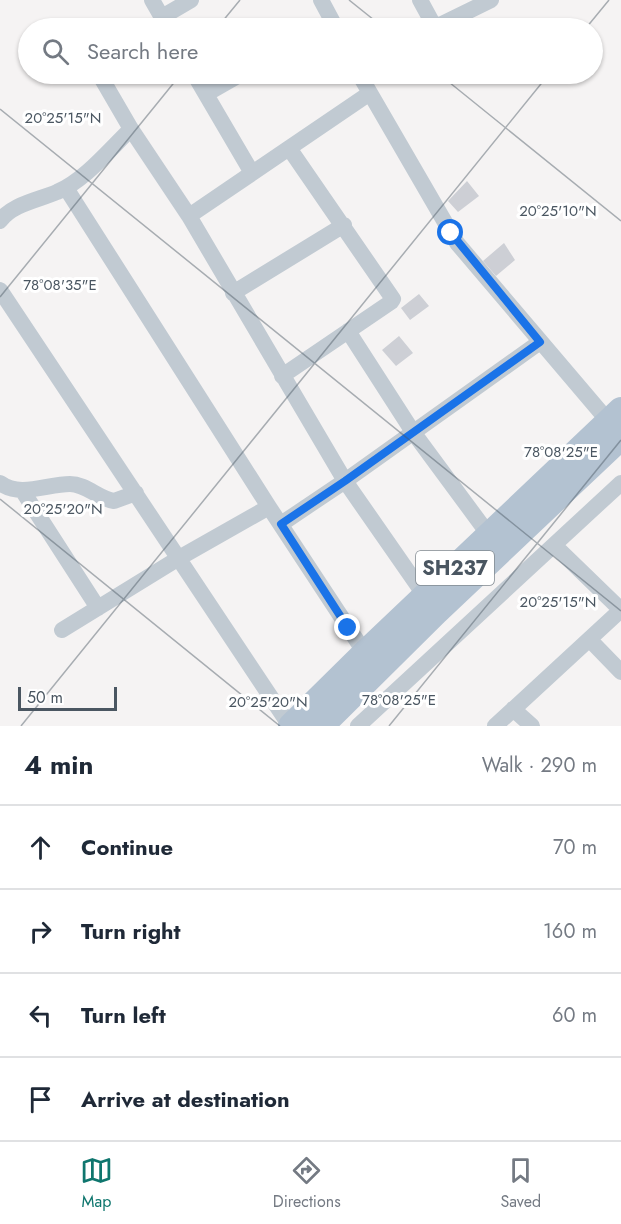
<!DOCTYPE html>
<meta charset="utf-8">
<style>
body{margin:0;font-family:Jost,sans-serif;background:#f6f6f7;color:#1f2937}
.scale{position:absolute;left:18px;bottom:15px;width:99px;box-sizing:border-box;padding-left:6px;border:3px solid #4a5661;border-top:0;font-size:16px;line-height:21px;white-space:nowrap;color:#4a5661;-webkit-text-stroke:4px #fff;paint-order:stroke}
.stop{position:absolute;width:18px;height:18px;margin:-14px;border:4px solid #1a73e8;border-radius:50%;background:#fff}
.stop.end{background:#1a73e8;border-color:#fff;box-shadow:0 2px 6px #0008}
.list{margin:0;padding:0;list-style:none}
h2{display:flex;justify-content:space-between;align-items:center;height:78px;margin:0;padding:0 24px;font-size:26px}
h2 small{font-size:20px;font-weight:400;color:#747a83}
.list li{display:grid;grid-template-columns:39px 1fr auto;gap:18px;align-items:center;box-sizing:border-box;height:84px;padding:0 24px;border-top:2px solid #e0e1e3}
.list b{display:block;font-size:22px;white-space:nowrap}
.list em{font-size:20px;font-style:normal;color:#747a83}
.icon{flex:none;width:33px;height:33px;fill:none;stroke:currentColor;stroke-width:2;stroke-linecap:round;stroke-linejoin:round}
.map{position:relative;flex:none;width:621px;height:726px;overflow:hidden}
.search{position:absolute;background:#fff;box-shadow:0 2px 4px #0004;left:18px;right:18px;top:18px;height:66px;display:flex;align-items:center;gap:15px;box-sizing:border-box;padding:0 21px;border-radius:33px;color:#747a83;font-size:22px}
.sheet{height:414px;background:#fff}
nav{display:flex;justify-content:space-around;align-items:center;box-sizing:border-box;height:84px;border-top:2px solid #e0e1e3;background:#fff;font-size:16px;color:#747a83}
nav a{display:grid;justify-items:center;gap:3px}
nav .on{color:#0f766e}
.map>svg:first-child{display:block}
.building{fill:#cdcfd5}
.lines{fill:none;stroke-linecap:round;stroke-linejoin:round}
.minor{stroke:#c1cad2;stroke-width:16}
.primary{stroke:#b3c2d1;stroke-width:26}
.route{stroke:#1a73e8;stroke-width:8}
.ticks{fill:none;stroke:#4a5661;stroke-width:1.5;stroke-opacity:0.45}
.labels{text-anchor:middle;dominant-baseline:central;stroke-width:6;stroke-linejoin:round;paint-order:stroke}
.shield{fill:#fff;stroke:#808990;stroke-width:1.5}
.shield-label{font-size:20px;font-weight:bold;fill:#4a5661}
.ticks-label{font-size:15px;text-anchor:middle;fill:#4a5661;stroke:#fff;stroke-width:6;stroke-linejoin:round;paint-order:stroke}
</style>
<div class="map">
<svg width="621" height="726" viewBox="0 0 621 726">
<rect width="100%" height="100%" fill="#f5f3f3"/>
<path class="building" d="M 467,181 L 479,196 L 458,212 L 448,201 Z
M 504,243 L 515,260 L 496,276 L 483,261 Z
M 419,294 L 429,306 L 410,320 L 401,308 Z
M 399,336 L 413,353 L 396,366 L 382,350 Z"/>
<g class="lines">
<path class="minor" d="M 152,0 L 168,28
M 321,0 L 336,28
M 420,0 L 432,22 L 438,26 L 491,0
M 162,17 L 191,0
M 99,74 L 131,129 L 189,216 L 345,481 L 425,596
M 194,74 L 252,173
M 359,74 L 457,243 L 609,422
M 206,94 L 241,74
M 66,188 L 269,507 L 365,653
M 189,216 L 370,93
M 0,221 C 12,204 39,200 57,192 C 84,181 110,149 131,129
M 0,290 L 290,726
M 233,293 L 344,225
M 348,331 L 413,432 L 489,535
M 282,376 L 391,302 L 393,299 L 289,148
M 0,483 C 20,498 47,484 70,484 C 86,484 99,499 114,501 L 136,493
M 22,490 L 98,608
M 281,524 L 345,481 L 540,342
M 554,545 L 621,610
M 62,630 L 179,558 L 269,507
M 590,640 L 621,672
M 513,709 L 532,726
M 358,726 L 621,483
M 495,726 L 621,610"/>
<path class="primary" d="M 291,726 L 365,653 L 621,410
M 321,726 L 436,612 L 621,437"/>
</g>
<g class="lines">
<path class="route" d="M 348,628 L 281,524 L 345,481 L 540,342 L 451,233"/>
</g>
<path class="ticks" d="M 349,0 L 384,28M 217,28 L 240,0M 586,28 L 609,0M 439,74 L 621,221M 0,109 L 621,611M 0,297 L 181,74M 0,499 L 280,726M 21,726 L 549,74M 389,726 L 621,440"/>
<g class="labels">
<rect class="shield" x="416" y="551" width="78" height="34" rx="4.5"/>
<g class="shield-label">
<text x="455" y="568">SH237</text>
</g>
</g>
<g class="ticks-label">
<text x="63" y="123">20°25'15"N</text>
<text x="558" y="216">20°25'10"N</text>
<text x="60" y="290">78°08'35"E</text>
<text x="561" y="457">78°08'25"E</text>
<text x="63" y="514">20°25'20"N</text>
<text x="558" y="607">20°25'15"N</text>
<text x="399" y="705">78°08'25"E</text>
<text x="268" y="707">20°25'20"N</text>
</g>
</svg>
<div class="scale">50 m</div>
<div class="stop" style="left:451px;top:233px"></div>
<div class="stop end" style="left:348px;top:628px"></div>
<div class="search"><svg class="icon" aria-label="search" viewBox="0 0 24 24"><circle cx="10" cy="10" r="6"/><path d="M15 15l6 6"/></svg>Search here</div>
</div>
<section class="sheet">
<h2>4 min<small>Walk · 290 m</small></h2>
<ul class="list">
<li><svg class="icon" aria-label="ahead" viewBox="0 0 24 24"><path d="M12 20V5M6 11l6-6 6 6"/></svg><div><b>Continue</b></div><em>70 m</em></li>
<li><svg class="icon" aria-label="right" viewBox="0 0 24 24"><path d="M7 20v-9h11M14 6l5 5-5 5"/></svg><div><b>Turn right</b></div><em>160 m</em></li>
<li><svg class="icon" aria-label="left" viewBox="0 0 24 24"><path d="M17 20v-9H6M10 6l-5 5 5 5"/></svg><div><b>Turn left</b></div><em>60 m</em></li>
<li><svg class="icon" aria-label="arrive" viewBox="0 0 24 24"><path d="M6 21V4h12l-3 4 3 4H6"/></svg><div><b>Arrive at destination</b></div></li>
</ul>
</section>
<nav>
<a class="on"><svg class="icon" aria-label="map" viewBox="0 0 24 24"><path d="M3 6l6-2 6 2 6-2v14l-6 2-6-2-6 2zM9 4v14M15 6v14"/></svg>Map</a>
<a><svg class="icon" aria-label="directions" viewBox="0 0 24 24"><path d="M12 3l9 9-9 9-9-9zM9 14v-3h6M13 9l2 2-2 2"/></svg>Directions</a>
<a><svg class="icon" aria-label="saved" viewBox="0 0 24 24"><path d="M7 4h10v16l-5-4-5 4z"/></svg>Saved</a>
</nav>
